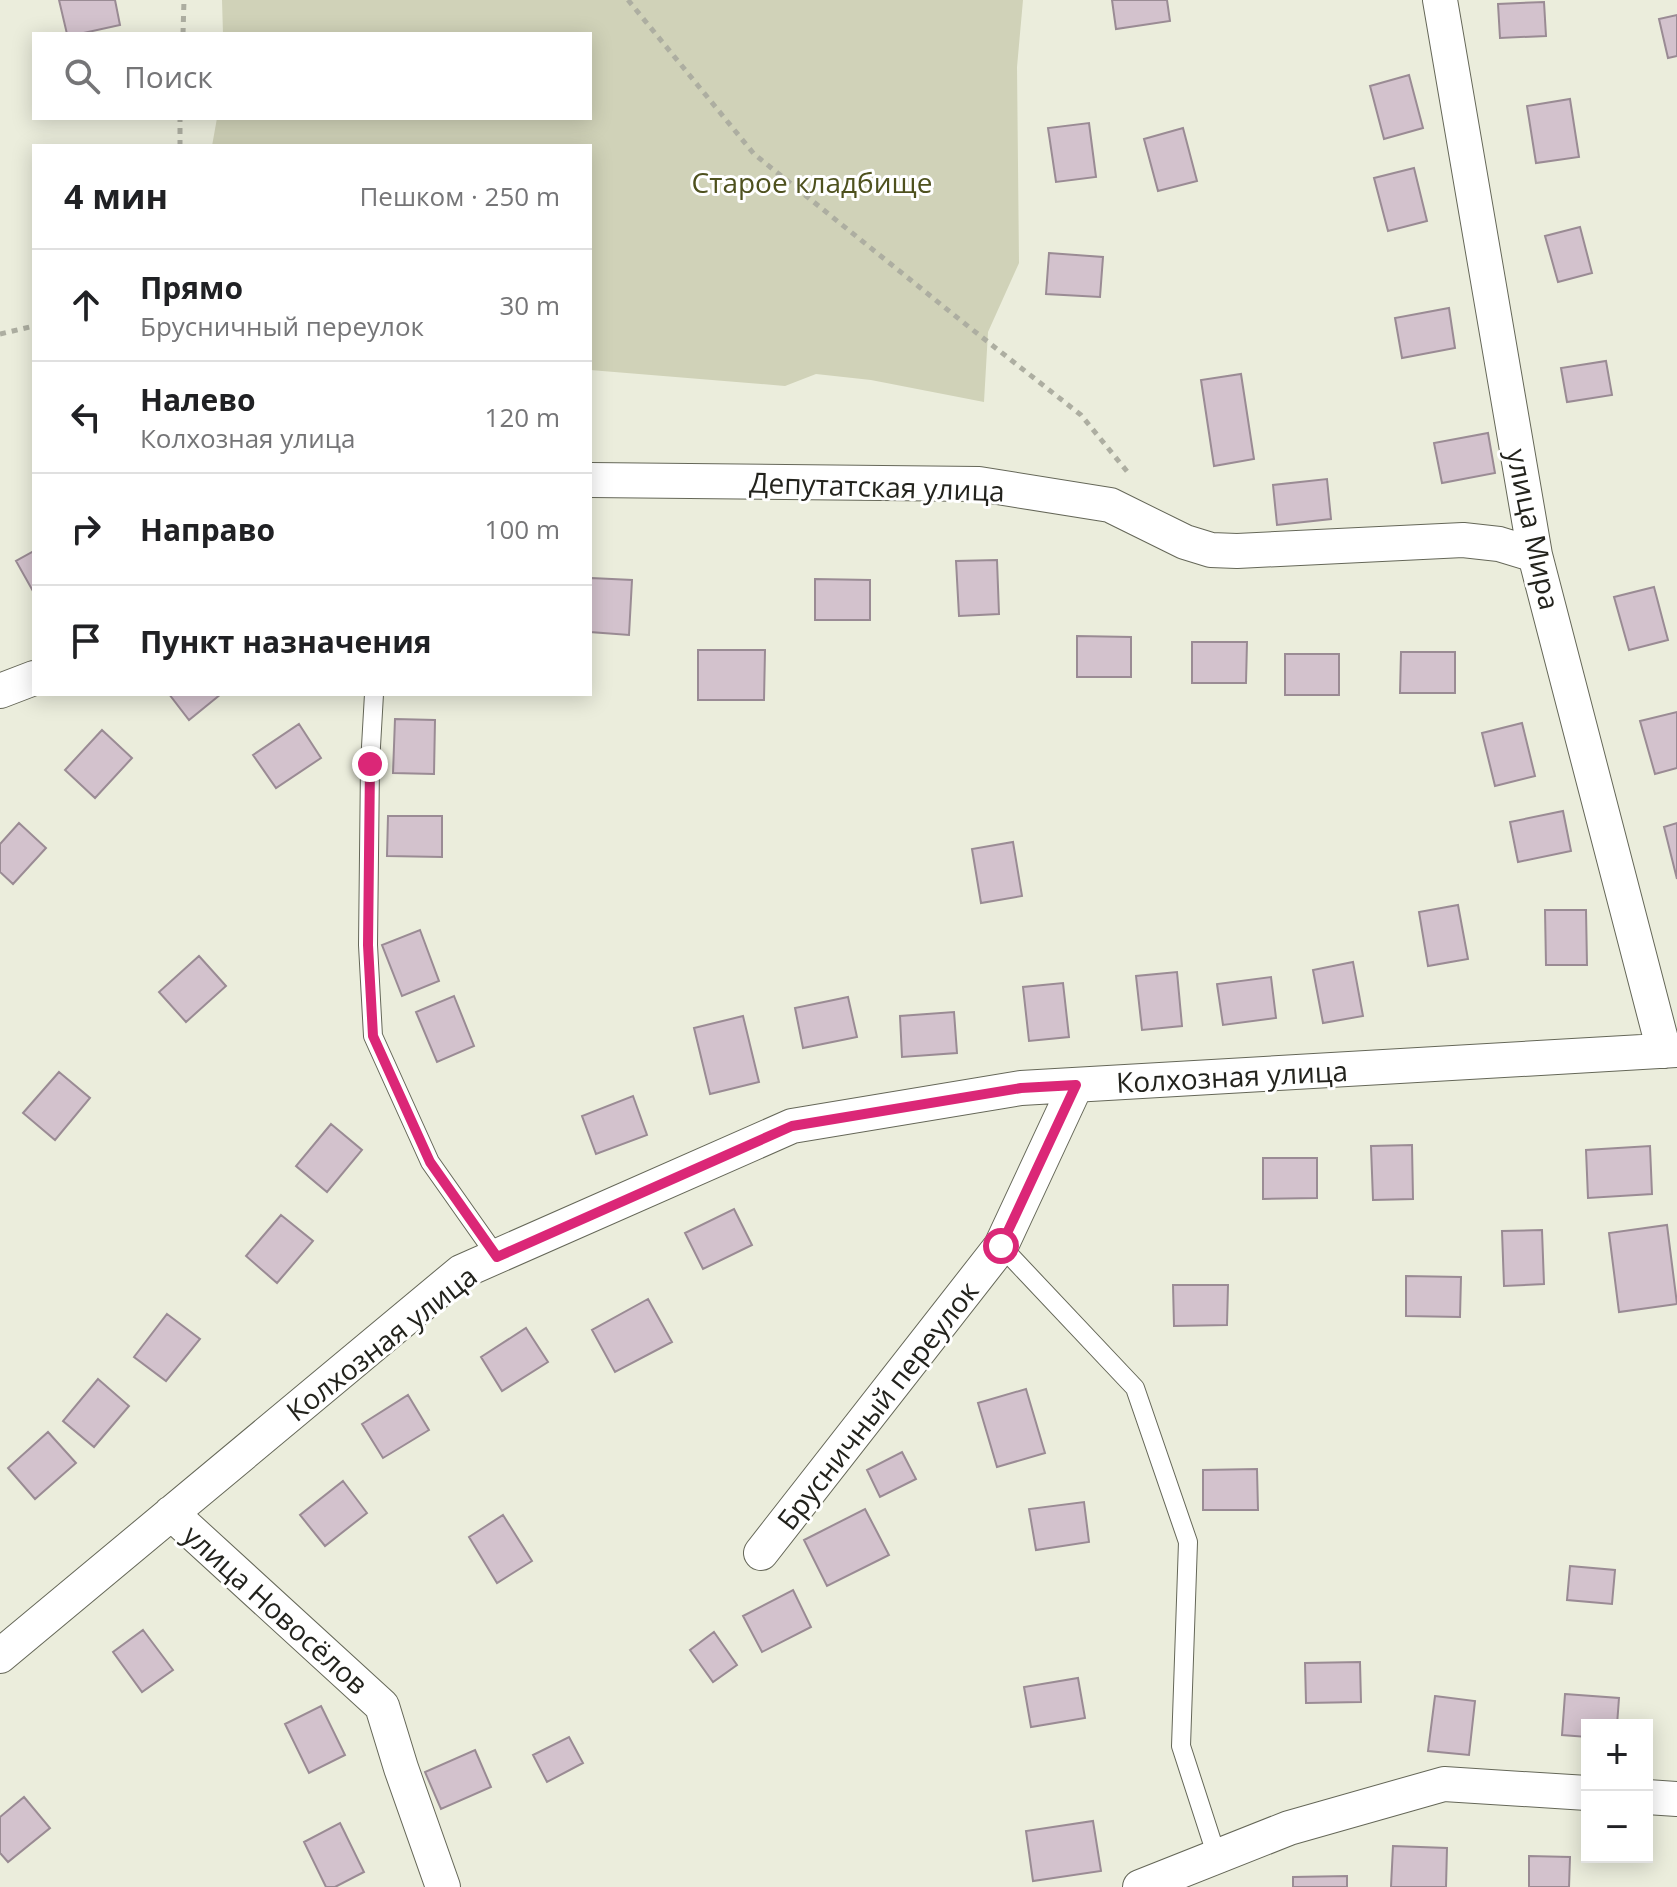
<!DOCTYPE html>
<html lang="ru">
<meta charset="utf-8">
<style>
body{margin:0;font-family:"Open Sans",sans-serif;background:#f6f6f6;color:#202124}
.controls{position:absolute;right:24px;bottom:24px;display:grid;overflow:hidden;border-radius:0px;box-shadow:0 4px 20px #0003}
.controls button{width:72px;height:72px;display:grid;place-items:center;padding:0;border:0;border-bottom:2px solid #e0e0e0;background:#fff;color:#202124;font:40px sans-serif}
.stop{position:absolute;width:24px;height:24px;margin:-18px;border:6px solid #db2777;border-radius:50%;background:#fff}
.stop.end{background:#db2777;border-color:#fff;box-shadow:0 2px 8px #0008}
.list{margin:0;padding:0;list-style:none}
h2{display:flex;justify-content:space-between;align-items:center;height:104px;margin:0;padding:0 32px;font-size:34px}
h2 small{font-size:26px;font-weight:400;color:#757577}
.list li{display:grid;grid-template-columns:52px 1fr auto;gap:24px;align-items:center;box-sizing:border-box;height:112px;padding:0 32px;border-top:2px solid #e0e0e0}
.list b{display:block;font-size:30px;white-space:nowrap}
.list p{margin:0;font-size:26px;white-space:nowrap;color:#757577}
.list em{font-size:26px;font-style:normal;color:#757577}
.icon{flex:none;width:44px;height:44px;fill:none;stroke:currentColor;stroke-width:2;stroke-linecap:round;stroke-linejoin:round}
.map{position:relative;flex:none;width:1677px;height:1887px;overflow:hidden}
.search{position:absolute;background:#fff;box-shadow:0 4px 20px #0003;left:32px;top:32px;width:560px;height:88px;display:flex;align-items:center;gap:20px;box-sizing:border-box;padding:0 28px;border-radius:0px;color:#757577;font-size:30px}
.panel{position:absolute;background:#fff;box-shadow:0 4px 20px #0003;left:32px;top:144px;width:560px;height:552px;border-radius:0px}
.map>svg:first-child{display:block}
.green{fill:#d0d2b8}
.building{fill:#d3c2cd;stroke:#9a8b94;stroke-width:2}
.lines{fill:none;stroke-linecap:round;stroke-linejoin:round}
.lane-casing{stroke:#656758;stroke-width:20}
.street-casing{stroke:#656758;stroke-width:36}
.path{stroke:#adaea1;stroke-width:5;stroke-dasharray:6 6;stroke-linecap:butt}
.lane{stroke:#fff;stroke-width:18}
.street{stroke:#fff;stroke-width:34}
.route{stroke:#db2777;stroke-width:10}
.labels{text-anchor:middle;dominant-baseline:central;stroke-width:6;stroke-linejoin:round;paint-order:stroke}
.park-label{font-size:28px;fill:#4e511e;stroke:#fff}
.street-label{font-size:28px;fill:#23231d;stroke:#fff}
</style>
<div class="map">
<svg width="1677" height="1887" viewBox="0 0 1677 1887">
<rect width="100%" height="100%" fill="#ebeddc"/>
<path class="green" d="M 222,0 L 1023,0 L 1017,67 L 1019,263 L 988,332 L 984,402 L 871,380 L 816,374 L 785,386 L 590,370 L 590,146 L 212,146 L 217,118 L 590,118 L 590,34 L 223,34 Z"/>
<path class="building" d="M 59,0 L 115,0 L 120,25 L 79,34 L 67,34 Z
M 1112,0 L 1167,0 L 1170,21 L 1116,29 Z
M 1544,2 L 1546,36 L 1500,38 L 1498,4 Z
M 1677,15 L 1677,56 L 1668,58 L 1659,19 Z
M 1409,75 L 1423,128 L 1384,139 L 1370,86 Z
M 1570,99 L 1579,157 L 1536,163 L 1527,106 Z
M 1089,123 L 1096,177 L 1056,182 L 1048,128 Z
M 1183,128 L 1197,181 L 1158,191 L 1144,139 Z
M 1414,168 L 1427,221 L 1388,231 L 1374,178 Z
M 1580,227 L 1592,273 L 1558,282 L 1545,236 Z
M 1049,253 L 1103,257 L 1100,297 L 1046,294 Z
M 1449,308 L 1455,348 L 1402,358 L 1395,318 Z
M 1606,361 L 1612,395 L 1567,402 L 1561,368 Z
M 1241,374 L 1254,459 L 1214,466 L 1201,380 Z
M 1488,433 L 1495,473 L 1442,483 L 1434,443 Z
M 1327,479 L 1331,519 L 1277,525 L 1273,485 Z
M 34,551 L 34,593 L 16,561 Z
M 997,560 L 999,614 L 959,616 L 956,561 Z
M 591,578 L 632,580 L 629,635 L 590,632 Z
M 815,579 L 870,580 L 870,620 L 815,620 Z
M 1654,587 L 1668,640 L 1629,650 L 1614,597 Z
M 1077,636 L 1131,637 L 1131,677 L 1077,677 Z
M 1192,642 L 1247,642 L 1246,683 L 1192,683 Z
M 698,650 L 765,650 L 764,700 L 698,700 Z
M 1401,652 L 1455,652 L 1455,693 L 1400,693 Z
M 1285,654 L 1339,654 L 1339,695 L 1285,695 Z
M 169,694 L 221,694 L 189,720 Z
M 1677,712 L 1677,768 L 1655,774 L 1640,721 Z
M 395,719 L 435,720 L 434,774 L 393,773 Z
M 1522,723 L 1535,776 L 1495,786 L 1482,733 Z
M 299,724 L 321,758 L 276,788 L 253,755 Z
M 102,730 L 132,758 L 95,798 L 65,770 Z
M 1563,811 L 1571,851 L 1518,862 L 1510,822 Z
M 388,816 L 442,816 L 442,857 L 387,856 Z
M 19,823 L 46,848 L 13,884 L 0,872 L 0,844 Z
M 1677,823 L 1677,879 L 1664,827 Z
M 1013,842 L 1022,896 L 981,903 L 972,849 Z
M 1458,905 L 1468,959 L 1428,966 L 1419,912 Z
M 1545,910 L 1586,910 L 1587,965 L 1546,965 Z
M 420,930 L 439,981 L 402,996 L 382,945 Z
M 199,956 L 226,986 L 186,1022 L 159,992 Z
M 1353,962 L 1363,1016 L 1323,1023 L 1313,970 Z
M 1177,972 L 1182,1026 L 1142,1030 L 1136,976 Z
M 1271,977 L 1276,1018 L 1223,1025 L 1217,984 Z
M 1063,983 L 1069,1037 L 1029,1041 L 1023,987 Z
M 454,996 L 474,1046 L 437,1062 L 416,1012 Z
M 848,997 L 857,1037 L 803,1048 L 795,1008 Z
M 954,1012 L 957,1053 L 902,1057 L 900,1016 Z
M 743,1016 L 759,1082 L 710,1094 L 694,1028 Z
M 59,1072 L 90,1098 L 55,1140 L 23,1113 Z
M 633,1096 L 647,1135 L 596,1154 L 582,1116 Z
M 331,1124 L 362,1150 L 327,1192 L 296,1166 Z
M 1412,1145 L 1413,1199 L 1373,1200 L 1371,1146 Z
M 1650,1146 L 1652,1194 L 1588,1198 L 1586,1150 Z
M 1263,1158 L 1317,1158 L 1317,1198 L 1263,1199 Z
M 734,1209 L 752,1245 L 703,1269 L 685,1233 Z
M 281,1215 L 313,1241 L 277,1283 L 246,1256 Z
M 1667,1225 L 1677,1304 L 1619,1312 L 1609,1233 Z
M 1542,1230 L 1544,1284 L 1504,1286 L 1502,1231 Z
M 1406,1276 L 1461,1277 L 1460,1317 L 1406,1316 Z
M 1173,1285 L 1228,1285 L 1227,1325 L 1174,1326 Z
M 648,1299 L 672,1342 L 615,1372 L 592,1330 Z
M 167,1314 L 200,1339 L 166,1381 L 134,1357 Z
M 526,1328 L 548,1362 L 502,1391 L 481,1357 Z
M 98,1379 L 129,1406 L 94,1447 L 63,1421 Z
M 1026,1389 L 1045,1453 L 997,1467 L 978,1403 Z
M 408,1395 L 429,1430 L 383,1458 L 362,1424 Z
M 48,1432 L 76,1463 L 35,1499 L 8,1468 Z
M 902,1452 L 916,1479 L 880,1497 L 867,1470 Z
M 1257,1469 L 1258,1510 L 1203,1510 L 1203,1470 Z
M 343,1481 L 367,1513 L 325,1546 L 300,1515 Z
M 1084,1502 L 1089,1542 L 1036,1550 L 1029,1509 Z
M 865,1509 L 889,1555 L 827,1586 L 804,1540 Z
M 503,1515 L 532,1561 L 497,1583 L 469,1537 Z
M 1570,1566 L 1615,1570 L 1612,1604 L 1567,1600 Z
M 793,1590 L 811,1627 L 762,1652 L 743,1616 Z
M 143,1630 L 173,1670 L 142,1692 L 113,1652 Z
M 714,1632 L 737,1665 L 713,1682 L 690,1650 Z
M 1360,1662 L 1361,1702 L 1306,1703 L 1305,1663 Z
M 1078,1678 L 1085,1718 L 1031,1727 L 1024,1687 Z
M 1565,1694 L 1619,1698 L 1617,1725 L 1587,1725 L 1587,1737 L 1562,1735 Z
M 1435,1696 L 1475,1701 L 1469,1755 L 1428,1751 Z
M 321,1706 L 345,1755 L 309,1773 L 285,1724 Z
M 569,1737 L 583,1763 L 547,1782 L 533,1755 Z
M 475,1750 L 491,1787 L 441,1809 L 425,1772 Z
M 24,1797 L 50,1828 L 8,1862 L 0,1853 L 0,1817 Z
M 1093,1821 L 1101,1871 L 1033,1881 L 1026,1831 Z
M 340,1823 L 364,1872 L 335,1887 L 326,1887 L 304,1842 Z
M 1393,1846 L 1447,1848 L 1446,1887 L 1391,1887 Z
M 1529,1856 L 1570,1857 L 1569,1887 L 1529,1887 Z
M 1347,1876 L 1347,1887 L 1293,1887 L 1293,1877 Z"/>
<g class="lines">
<defs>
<path id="lane" d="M 374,694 L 370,764 L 368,945 L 373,1036 L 430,1162 L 497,1257
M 1001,1246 L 1135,1388 L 1188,1542 L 1181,1746 L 1217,1857"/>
<path id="street" d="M 1440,0 L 1535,555 L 1664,1051
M 590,480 L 979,484 L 1110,505 L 1185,542 L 1211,550 L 1237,551 L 1463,540 L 1499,544 L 1535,555
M 0,691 L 34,678
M 171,1513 L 382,1706 L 401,1768 L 443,1887
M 761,1553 L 1001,1246 L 1076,1085
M 0,1656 L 461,1272 L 792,1126 L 1021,1088 L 1677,1050
M 1647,1797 L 1677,1799
M 1140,1887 L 1289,1828 L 1444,1784 L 1587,1793"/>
</defs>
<use href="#lane" class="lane-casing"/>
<use href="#street" class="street-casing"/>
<path class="path" d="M 628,0 L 754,154 L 969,327 L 1081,415 L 1130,475
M 183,34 L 184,0
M 180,146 L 180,118
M 0,334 L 34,326"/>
<use href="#lane" class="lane"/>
<use href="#street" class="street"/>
</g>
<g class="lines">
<path class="route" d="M 370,764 L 368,945 L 373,1036 L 430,1162 L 497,1257 L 792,1126 L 1021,1088 L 1076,1085 L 1001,1246"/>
</g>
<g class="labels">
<g class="park-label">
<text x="812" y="182">Старое кладбище</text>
</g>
<g class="street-label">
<text transform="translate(877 486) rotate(2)">Депутатская улица</text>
<text transform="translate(1534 529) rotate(78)">улица Мира</text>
<text transform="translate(1232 1076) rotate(-3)">Колхозная улица</text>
<text transform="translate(381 1343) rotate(-38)">Колхозная улица</text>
<text transform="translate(877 1405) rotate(-52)">Брусничный переулок</text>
<text transform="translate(276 1609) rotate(42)">улица Новосёлов</text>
</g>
</g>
</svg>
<div class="controls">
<button>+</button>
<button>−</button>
</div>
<div class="stop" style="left:1001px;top:1246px"></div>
<div class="stop end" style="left:370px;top:764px"></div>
<div class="search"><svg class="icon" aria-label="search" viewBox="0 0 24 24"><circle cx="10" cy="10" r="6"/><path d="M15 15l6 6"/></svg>Поиск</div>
<section class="panel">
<h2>4 мин<small>Пешком · 250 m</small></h2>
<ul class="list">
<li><svg class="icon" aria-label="ahead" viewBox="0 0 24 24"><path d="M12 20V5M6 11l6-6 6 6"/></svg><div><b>Прямо</b><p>Брусничный переулок</p></div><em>30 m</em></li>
<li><svg class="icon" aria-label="left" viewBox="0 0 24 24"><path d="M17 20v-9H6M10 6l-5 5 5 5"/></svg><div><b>Налево</b><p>Колхозная улица</p></div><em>120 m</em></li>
<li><svg class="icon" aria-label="right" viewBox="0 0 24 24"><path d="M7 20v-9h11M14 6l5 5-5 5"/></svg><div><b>Направо</b></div><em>100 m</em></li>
<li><svg class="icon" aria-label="arrive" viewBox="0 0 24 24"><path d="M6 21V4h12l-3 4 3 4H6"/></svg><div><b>Пункт назначения</b></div></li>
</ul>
</section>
</div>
